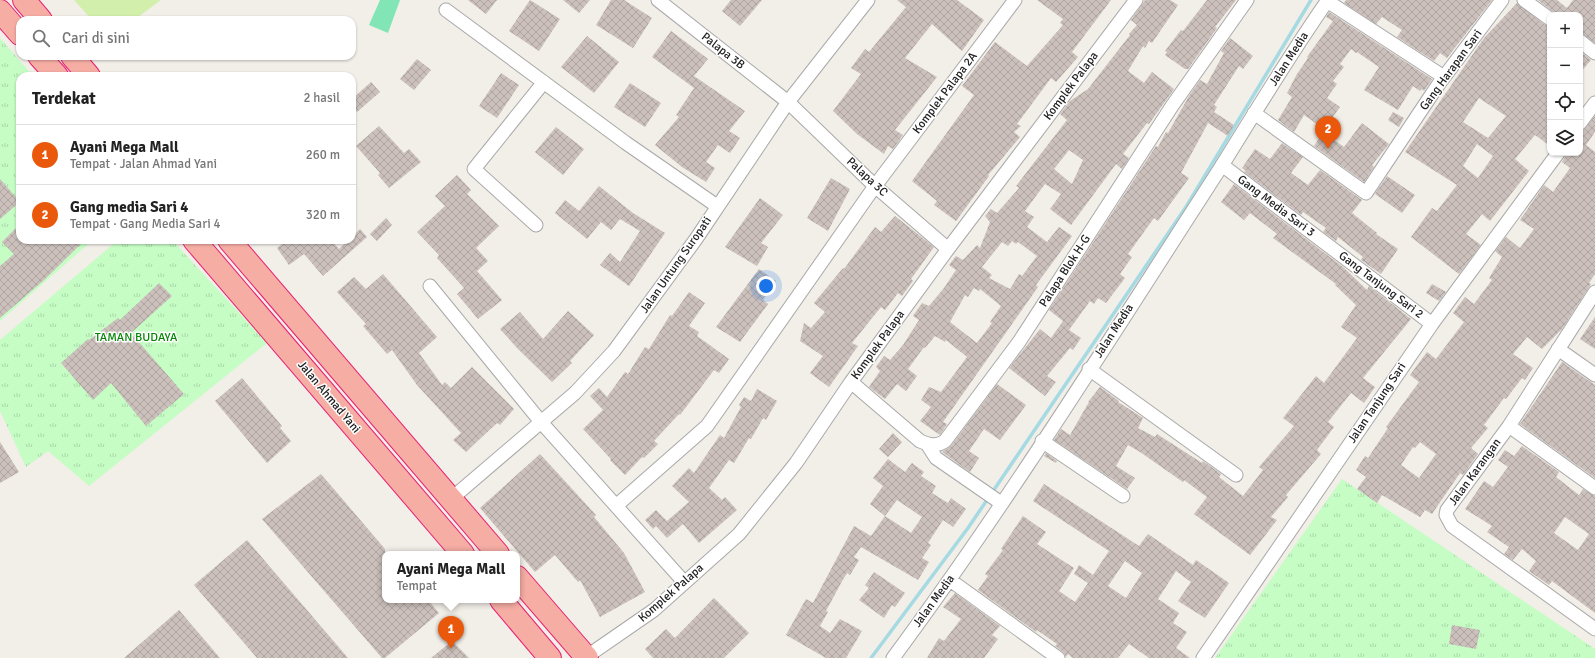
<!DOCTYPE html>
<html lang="id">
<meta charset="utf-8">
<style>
body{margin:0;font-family:Signika,sans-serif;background:#f6f6f6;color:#222}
.controls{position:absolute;right:12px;top:12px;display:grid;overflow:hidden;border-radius:8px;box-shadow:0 1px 3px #0004}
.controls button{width:36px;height:36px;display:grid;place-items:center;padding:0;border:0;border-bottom:1px solid #e0e0e0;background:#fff;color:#222;font:20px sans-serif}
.you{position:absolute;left:766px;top:286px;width:14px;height:14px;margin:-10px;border:3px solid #fff;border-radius:50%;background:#1a73e8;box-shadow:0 0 0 6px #1a73e833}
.badge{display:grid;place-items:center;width:26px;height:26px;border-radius:50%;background:#ea580c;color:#fff;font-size:13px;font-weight:700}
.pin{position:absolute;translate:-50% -33px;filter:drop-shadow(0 1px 2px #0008)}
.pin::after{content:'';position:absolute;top:21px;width:14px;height:12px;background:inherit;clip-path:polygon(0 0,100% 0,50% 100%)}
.popup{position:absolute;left:382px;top:551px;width:138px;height:52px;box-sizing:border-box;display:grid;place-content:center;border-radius:8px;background:#fff;filter:drop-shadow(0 1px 3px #0005);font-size:13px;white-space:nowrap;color:#767676}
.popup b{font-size:15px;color:#222}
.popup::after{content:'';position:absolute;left:50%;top:100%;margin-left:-8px;border:8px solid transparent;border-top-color:#fff}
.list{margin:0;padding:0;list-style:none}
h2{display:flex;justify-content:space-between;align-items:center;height:52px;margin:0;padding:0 16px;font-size:17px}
h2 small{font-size:13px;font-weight:400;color:#767676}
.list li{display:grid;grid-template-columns:26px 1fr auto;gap:12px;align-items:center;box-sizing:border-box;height:60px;padding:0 16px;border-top:1px solid #e0e0e0}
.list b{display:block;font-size:15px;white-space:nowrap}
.list p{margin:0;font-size:13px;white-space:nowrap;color:#767676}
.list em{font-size:13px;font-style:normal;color:#767676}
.icon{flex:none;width:22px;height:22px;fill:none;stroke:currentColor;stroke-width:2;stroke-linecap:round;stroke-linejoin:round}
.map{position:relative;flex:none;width:1595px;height:658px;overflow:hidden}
.search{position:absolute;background:#fff;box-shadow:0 1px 3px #0004;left:16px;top:16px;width:340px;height:44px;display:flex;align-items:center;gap:10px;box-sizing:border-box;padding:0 14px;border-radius:12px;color:#767676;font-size:15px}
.panel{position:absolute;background:#fff;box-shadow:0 1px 3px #0004;left:16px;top:72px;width:340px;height:172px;border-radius:12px}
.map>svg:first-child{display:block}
.park{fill:url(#park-tufts)}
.garden{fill:#d3efac}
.pitch{fill:#82e5b6}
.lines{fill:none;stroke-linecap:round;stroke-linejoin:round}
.stream{stroke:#a6dae2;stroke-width:3.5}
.building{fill:url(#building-cross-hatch);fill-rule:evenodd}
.minor-casing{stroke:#a9a9a9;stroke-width:15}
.trunk-casing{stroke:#e71f75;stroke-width:24}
.minor{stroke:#fff;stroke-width:13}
.trunk{stroke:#f6ada4;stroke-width:22}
.labels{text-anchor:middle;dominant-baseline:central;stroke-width:3;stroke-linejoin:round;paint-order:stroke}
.street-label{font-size:12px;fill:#222;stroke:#fff}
.park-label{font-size:12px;fill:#068506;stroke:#fff}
</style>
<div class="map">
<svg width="1595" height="658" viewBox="0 0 1595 658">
<defs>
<pattern id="park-tufts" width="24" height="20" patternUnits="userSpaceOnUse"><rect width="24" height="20" fill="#c5fdc4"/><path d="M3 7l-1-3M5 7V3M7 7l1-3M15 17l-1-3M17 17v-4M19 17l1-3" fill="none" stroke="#a9d9a8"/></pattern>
<pattern id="building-cross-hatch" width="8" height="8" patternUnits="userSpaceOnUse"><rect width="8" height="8" fill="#cbc0bb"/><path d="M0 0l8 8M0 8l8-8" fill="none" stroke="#aea5a0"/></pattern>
</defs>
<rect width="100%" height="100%" fill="#f2eee8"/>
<path class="park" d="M 0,38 L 33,76 L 20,76 L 20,240 L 93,240 L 0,321 Z
M 118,240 L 172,240 L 267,343 L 89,486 L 48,451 L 26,467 L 0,411 L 0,340 Z
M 1342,479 L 1595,649 L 1595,658 L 1215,658 Z"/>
<path class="garden" d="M 74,0 L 161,0 L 134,20 L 92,20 Z"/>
<path class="pitch" d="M 380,0 L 400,0 L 388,33 L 369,25 Z"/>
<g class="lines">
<path class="stream" d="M 871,658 L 968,528 L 1186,207 L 1311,0"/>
</g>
<path class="building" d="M 468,0 L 497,0 L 486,14 Z
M 530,0 L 560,19 L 539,51 L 509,31 Z
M 563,0 L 590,0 L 579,13 Z
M 611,0 L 624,0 L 652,18 L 633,48 L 596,25 Z
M 731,0 L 762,0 L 740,26 L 722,11 Z
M 897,0 L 957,0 L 984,20 L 962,51 L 932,24 L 905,58 L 937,77 L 895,130 L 903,135 L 893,149 L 888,146 L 884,154 L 857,134 L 833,111 L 861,74 L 851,68 L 865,49 L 869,52 L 906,7 Z
M 1037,0 L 1111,0 L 1072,52 L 1078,57 L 1056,82 L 1051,78 L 1017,124 L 1021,126 L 1014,132 L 1020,137 L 988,175 L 989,176 L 956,221 L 934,205 L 937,201 L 912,181 L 974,95 L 962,86 L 995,42 L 1027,66 L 1063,25 L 1060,23 L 1063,19 Z
M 1145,0 L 1170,0 L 1178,5 L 1152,43 L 1149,41 L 1145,48 L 1143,46 L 1128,71 L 1144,83 L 1152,72 L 1174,89 L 1149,124 L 1147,123 L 1123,154 L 1129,158 L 1122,169 L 1116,164 L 1071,225 L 1050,209 L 1061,194 L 1045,184 L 1033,200 L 1025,211 L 1034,217 L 1027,227 L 1047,242 L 1059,227 L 1072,236 L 1036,285 L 1038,287 L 943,422 L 947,424 L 940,435 L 920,421 L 931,407 L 921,400 L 929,387 L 941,392 L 967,357 L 946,340 L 945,342 L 935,336 L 925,348 L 924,347 L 908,369 L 917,376 L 906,391 L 897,384 L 885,399 L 869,387 L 880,371 L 876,367 L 884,356 L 890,360 L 903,345 L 919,320 L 913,316 L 922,303 L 929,306 L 944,288 L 956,270 L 949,265 L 956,256 L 963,260 L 977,245 L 980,248 L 990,222 L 985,216 L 991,209 L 997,213 L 1019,188 L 1016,186 L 1067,120 L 1060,114 L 1070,101 L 1088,89 L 1130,35 L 1129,34 L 1137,25 L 1131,20 ZM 1069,150 L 1083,160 L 1072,184 L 1054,169 ZM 1012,241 L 1016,244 L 1018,242 L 1037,256 L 1022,276 L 1019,274 L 1010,289 L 989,278 L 992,275 L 982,267 L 1002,242 L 1008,246 ZM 974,288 L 979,291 L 980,289 L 1001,306 L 990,322 L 992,323 L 977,343 L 950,322 L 965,295 L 968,297 Z
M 1207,0 L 1236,0 L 1215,27 L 1217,28 L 1188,69 L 1185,69 L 1165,55 L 1167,52 L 1165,51 L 1181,30 L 1183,31 Z
M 1346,0 L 1492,0 L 1447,58 L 1440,53 L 1434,61 L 1397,37 L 1402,30 L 1382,17 L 1376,24 L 1344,3 Z
M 1538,0 L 1557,0 L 1567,8 L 1573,0 L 1595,0 L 1595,43 L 1580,33 L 1580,15 L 1557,15 Z
M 1517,3 L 1545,25 L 1550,27 L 1550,146 L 1535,135 L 1515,159 L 1529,171 L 1490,221 L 1482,214 L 1466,234 L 1481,245 L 1459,274 L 1411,237 L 1432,208 L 1437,211 L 1457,185 L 1405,152 L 1484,38 ZM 1479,98 L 1506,116 L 1488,138 L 1463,122 ZM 1477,144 L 1493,156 L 1478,178 L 1463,166 Z
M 1329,12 L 1432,79 L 1424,91 L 1422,89 L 1420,91 L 1413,86 L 1398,110 L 1364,90 L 1379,67 L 1357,52 L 1356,53 L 1351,49 L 1340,64 L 1344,67 L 1333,81 L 1337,84 L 1327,98 L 1340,107 L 1324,129 L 1304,115 L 1294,132 L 1278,120 L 1292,97 L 1287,93 L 1297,74 L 1308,58 L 1307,57 L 1333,21 L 1326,17 Z
M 671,31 L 708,59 L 694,76 L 745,111 L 729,131 L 740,138 L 730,153 L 718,145 L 706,162 L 715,168 L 706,182 L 682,167 L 655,145 L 679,117 L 676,115 L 694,88 L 652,57 Z
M 587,36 L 619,62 L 594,93 L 561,67 Z
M 1230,38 L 1253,56 L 1243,69 L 1239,66 L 1214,105 L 1217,107 L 1214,112 L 1234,125 L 1228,136 L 1208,123 L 1181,173 L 1189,178 L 1158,221 L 1154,218 L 1128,254 L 1132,257 L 1120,274 L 1125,278 L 1106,303 L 1098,298 L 1094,304 L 1090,301 L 1069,330 L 1081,338 L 1073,350 L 1070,348 L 1047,376 L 1056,382 L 1045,396 L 1009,368 L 1040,329 L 1051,338 L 1063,321 L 1049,310 L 1156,146 L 1158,147 L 1166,132 L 1168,133 L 1189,96 L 1200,80 L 1207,84 L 1224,53 L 1221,51 Z
M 1580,51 L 1591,60 L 1580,73 Z
M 417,59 L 431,70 L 414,90 L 400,79 Z
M 501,73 L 519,85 L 497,118 L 479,106 Z
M 371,82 L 380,92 L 357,112 L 352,106 L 352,99 Z
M 630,83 L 661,103 L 645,127 L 614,107 Z
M 1393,112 L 1404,118 L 1399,127 L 1388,120 Z
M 1595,116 L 1595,132 L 1586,145 L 1595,152 L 1595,274 L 1589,283 L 1591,284 L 1562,329 L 1542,349 L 1527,337 L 1513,354 L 1533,368 L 1525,380 L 1522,378 L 1506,399 L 1504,398 L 1484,425 L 1488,428 L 1471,448 L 1478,454 L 1463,475 L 1460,473 L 1432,514 L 1425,510 L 1420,517 L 1382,495 L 1377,503 L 1357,489 L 1366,477 L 1356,470 L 1365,456 L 1368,458 L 1388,428 L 1386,427 L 1419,382 L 1410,375 L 1427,352 L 1436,359 L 1464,322 L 1453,313 L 1465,297 L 1474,304 L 1492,280 L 1489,278 L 1502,257 L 1495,251 L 1506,237 L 1520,248 L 1534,229 L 1520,220 L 1544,185 L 1553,192 L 1570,168 L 1562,162 L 1567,153 L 1580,153 L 1580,134 ZM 1420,442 L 1436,454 L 1419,478 L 1401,465 L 1413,447 L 1415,448 Z
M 1362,123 L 1389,144 L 1372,165 L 1374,167 L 1364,182 L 1314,146 L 1323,132 L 1344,147 Z
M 379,126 L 404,153 L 409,149 L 421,162 L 389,188 L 378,175 L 380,173 L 356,146 Z
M 556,127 L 584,149 L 563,175 L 535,152 Z
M 1282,143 L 1303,157 L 1291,173 L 1308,185 L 1320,170 L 1362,200 L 1352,213 L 1377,233 L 1376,234 L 1398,249 L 1381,274 L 1361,260 L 1363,257 L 1338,237 L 1336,241 L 1323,232 L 1326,228 L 1303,212 L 1301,215 L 1244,172 L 1246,171 L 1242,168 L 1255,149 L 1270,159 Z
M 457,175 L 471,190 L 467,194 L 499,226 L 476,248 L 488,261 L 477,271 L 502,300 L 478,319 L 457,294 L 464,288 L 437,258 L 439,255 L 417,232 L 445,206 L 435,196 Z
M 1387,176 L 1415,195 L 1402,213 L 1375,194 Z
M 831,178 L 850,189 L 828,231 L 807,218 Z
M 0,179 L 20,202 L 0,219 Z
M 1234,184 L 1343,267 L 1367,290 L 1369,286 L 1411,319 L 1363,378 L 1375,387 L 1364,403 L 1351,393 L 1328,422 L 1334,427 L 1317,450 L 1321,454 L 1286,495 L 1288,497 L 1271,517 L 1277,520 L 1250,555 L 1194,514 L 1207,497 L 1184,480 L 1183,482 L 1140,452 L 1128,445 L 1116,466 L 1135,478 L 1127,489 L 1054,440 L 1061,429 L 1070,435 L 1089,402 L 1088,402 L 1100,387 L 1119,401 L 1118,402 L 1143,418 L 1138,428 L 1155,437 L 1157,434 L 1202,463 L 1203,461 L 1221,474 L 1219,477 L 1243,496 L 1263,470 L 1259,467 L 1294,426 L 1283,418 L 1316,376 L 1324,383 L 1357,338 L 1341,327 L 1356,305 L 1335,285 L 1336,284 L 1273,238 L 1277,234 L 1250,213 L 1244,220 L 1221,202 Z
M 599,186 L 633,213 L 665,233 L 629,286 L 600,265 L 610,253 L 620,262 L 640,231 L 620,219 L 611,230 L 601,222 L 587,239 L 555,213 L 565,200 L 579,211 Z
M 760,198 L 783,215 L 761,243 L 768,247 L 757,266 L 725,247 Z
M 895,216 L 934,247 L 911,279 L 913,281 L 902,296 L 898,293 L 885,310 L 881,307 L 852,343 L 858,346 L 829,387 L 810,373 L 823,356 L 800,341 L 804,323 L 811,328 L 825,312 L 814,303 L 843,268 L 844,269 L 875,227 L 881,232 Z
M 386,218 L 392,225 L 377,241 L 370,234 Z
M 20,224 L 20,240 L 85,240 L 43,281 L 0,318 L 0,266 L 14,254 L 2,242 Z
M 360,229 L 367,237 L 323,276 L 304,254 L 289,265 L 277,248 L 287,240 L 331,240 L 339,249 L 348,240 L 352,240 L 352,237 Z
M 759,269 L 776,281 L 763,300 L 768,304 L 740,342 L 716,327 Z
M 383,274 L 437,337 L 419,353 L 442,385 L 445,382 L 451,388 L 472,367 L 514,409 L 500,425 L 497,423 L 466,452 L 453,440 L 461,433 L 417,385 L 392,350 L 387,354 L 363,326 L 366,324 L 337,292 L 354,277 L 366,289 Z
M 159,283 L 172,296 L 131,333 L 184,394 L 146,426 L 111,383 L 93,400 L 61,363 L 88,339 L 89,340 L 118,318 L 120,320 Z
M 1432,284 L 1446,292 L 1439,301 L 1426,293 Z
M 689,292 L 705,303 L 689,326 L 699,332 L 697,336 L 729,359 L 719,373 L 714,370 L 680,415 L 679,414 L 654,441 L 658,444 L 644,458 L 642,457 L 625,475 L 610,460 L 611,459 L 583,429 L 603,410 L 590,396 L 599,388 L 607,397 L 625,372 L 628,374 L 645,347 L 649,349 L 670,315 L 672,316 Z
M 568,311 L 594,335 L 570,361 L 572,363 L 552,382 L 518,349 L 500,329 L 520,312 L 543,339 Z
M 1595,317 L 1595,349 L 1580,339 Z
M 1562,362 L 1595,385 L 1595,478 L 1520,424 Z
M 242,378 L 282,426 L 280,428 L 291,441 L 267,463 L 215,401 Z
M 997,384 L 1026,405 L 1000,440 L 984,429 L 969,451 L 979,458 L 970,472 L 942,452 L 951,446 Z
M 757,389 L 777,401 L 766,420 L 763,418 L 751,439 L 749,438 L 734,463 L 729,460 L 709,488 L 722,500 L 725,497 L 737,510 L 699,543 L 683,524 L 667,538 L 656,526 L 653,529 L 645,520 L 656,510 L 667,521 L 689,502 L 672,486 L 689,468 L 694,473 L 720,435 L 724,438 L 741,407 L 739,405 L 744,397 L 751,401 Z
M 893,433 L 902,442 L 888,457 L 879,449 Z
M 0,442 L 19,472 L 0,483 Z
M 1522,446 L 1559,472 L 1556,477 L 1579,495 L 1583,489 L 1595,496 L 1595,613 L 1552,581 L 1549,585 L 1529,571 L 1536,561 L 1522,549 L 1513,560 L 1504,554 L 1509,547 L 1487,532 L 1492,526 L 1465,509 L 1484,481 L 1493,487 L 1508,467 L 1498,460 L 1505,450 L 1514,456 ZM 1565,517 L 1589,534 L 1578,550 L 1554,533 Z
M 1046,453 L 1057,461 L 1056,463 L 1044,456 Z
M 540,454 L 596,515 L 594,517 L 624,553 L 645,592 L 600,617 L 580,580 L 578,582 L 555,555 L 535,572 L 480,508 Z
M 888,459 L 905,472 L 912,463 L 924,472 L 921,476 L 936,486 L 932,493 L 948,503 L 951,498 L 966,509 L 953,527 L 943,520 L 928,543 L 931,545 L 922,558 L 929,562 L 918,580 L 861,547 L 854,557 L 859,560 L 850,575 L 847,573 L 841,583 L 826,611 L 828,612 L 820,626 L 830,633 L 840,619 L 862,631 L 846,658 L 826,658 L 786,635 L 806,599 L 813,603 L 854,526 L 871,536 L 885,516 L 911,533 L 922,517 L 897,500 L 885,516 L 870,504 L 883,486 L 873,478 Z
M 321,474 L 385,549 L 385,600 L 428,600 L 439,613 L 385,658 L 382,658 L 262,519 Z
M 1044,484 L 1139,546 L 1148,534 L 1193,565 L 1196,560 L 1229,583 L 1205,618 L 1178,601 L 1191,582 L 1176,571 L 1158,599 L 1179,613 L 1173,623 L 1187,632 L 1176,648 L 1190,658 L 1149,658 L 1129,644 L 1118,658 L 1073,658 L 1068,654 L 1066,657 L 1063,652 L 1055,646 L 1057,644 L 1037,630 L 1036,632 L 978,590 L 988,576 L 985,574 L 1003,550 L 1001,549 L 1023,516 L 1046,532 L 1037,544 L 1074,568 L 1059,591 L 1075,602 L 1088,583 L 1074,574 L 1079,565 L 1093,575 L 1109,551 L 1033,501 ZM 1125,561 L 1142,573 L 1126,598 L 1108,586 Z
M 247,540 L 348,658 L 257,658 L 194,585 Z
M 874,572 L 905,593 L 895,607 L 892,605 L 884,618 L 859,600 L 869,588 L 865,585 Z
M 955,593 L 1000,626 L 992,635 L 998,639 L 984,658 L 927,658 L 939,638 L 944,641 L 961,619 L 943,607 Z
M 714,598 L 749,633 L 724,658 L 653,658 L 645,649 L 666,629 L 675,638 Z
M 179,610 L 220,658 L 124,658 Z
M 1452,625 L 1480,630 L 1476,649 L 1449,644 Z
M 452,641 L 469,658 L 431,658 Z"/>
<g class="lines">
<defs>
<path id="minor" d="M 658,0 L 788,102 L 875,186 L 948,249
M 1524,0 L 1550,19
M 1327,1 L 1444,77
M 446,10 L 626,143 L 717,206
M 1580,41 L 1595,53
M 1254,113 L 1366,193 L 1438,85 L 1502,0
M 1580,123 L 1595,103
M 1222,165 L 1432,324
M 536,225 L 474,169 L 544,82
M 430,286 L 541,422 L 684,582
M 1595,292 L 1509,426 L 1447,510 L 1446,515 L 1452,526 L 1595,629
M 1558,349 L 1595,375
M 1089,369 L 1236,475
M 851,382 L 920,441 C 929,445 937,447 945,441 L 1019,342 L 1172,106 L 1247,0
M 1509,426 L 1595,488
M 1042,441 L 1123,496
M 927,444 L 936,458 L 1001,503
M 451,499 L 575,393 L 614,351 L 696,239 L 788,102 L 868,0
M 616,506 L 707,426 L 875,186 L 1015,0
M 950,580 L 1058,658
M 586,657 L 654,610 L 739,534 L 796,463 L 851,382 L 948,249 L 1136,0
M 893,658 C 1010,500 1114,332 1221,167 C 1256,111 1290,54 1328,0
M 1203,658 L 1432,324 L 1558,153"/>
<path id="trunk" d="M 24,0 L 41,20
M 0,11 L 20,34
M 39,56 L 57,76
M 72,56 L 89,76
M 194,240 L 463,554
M 229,240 L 498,554
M 517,577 L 587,658
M 501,600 L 550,658"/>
</defs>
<use href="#minor" class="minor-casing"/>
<use href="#trunk" class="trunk-casing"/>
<use href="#minor" class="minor"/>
<use href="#trunk" class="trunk"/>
</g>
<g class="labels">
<g class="street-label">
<text transform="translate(723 51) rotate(38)">Palapa 3B</text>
<text transform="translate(1289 59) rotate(-57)">Jalan Media</text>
<text transform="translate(1451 70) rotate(-54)">Gang Harapan Sari</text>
<text transform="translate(1071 86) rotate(-53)">Komplek Palapa</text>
<text transform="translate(945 93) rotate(-53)">Komplek Palapa 2A</text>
<text transform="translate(867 177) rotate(43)">Palapa 3C</text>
<text transform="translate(1276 206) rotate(37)">Gang Media Sari 3</text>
<text transform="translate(676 265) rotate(-55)">Jalan Untung Suropati</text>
<text transform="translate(1065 271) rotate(-57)">Palapa Blok H-G</text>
<text transform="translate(1381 285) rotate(37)">Gang Tanjung Sari 2</text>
<text transform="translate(1114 331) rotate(-57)">Jalan Media</text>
<text transform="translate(878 345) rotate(-54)">Komplek Palapa</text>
<text transform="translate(329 397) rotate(50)">Jalan Ahmad Yani</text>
<text transform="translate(1377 403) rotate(-56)">Jalan Tanjung Sari</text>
<text transform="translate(1475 472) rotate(-54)">Jalan Karangan</text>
<text transform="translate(671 593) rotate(-41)">Komplek Palapa</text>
<text transform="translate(934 601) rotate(-54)">Jalan Media</text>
</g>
<g class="park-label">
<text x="136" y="337">TAMAN BUDAYA</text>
</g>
</g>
</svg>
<div class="controls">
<button>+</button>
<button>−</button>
<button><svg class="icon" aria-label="locate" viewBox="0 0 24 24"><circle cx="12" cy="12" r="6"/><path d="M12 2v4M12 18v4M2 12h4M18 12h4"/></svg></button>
<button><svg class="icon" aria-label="layers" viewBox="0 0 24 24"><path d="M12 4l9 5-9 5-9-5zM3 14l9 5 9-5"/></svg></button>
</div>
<div class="you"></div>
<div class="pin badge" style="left:451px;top:649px">1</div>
<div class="popup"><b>Ayani Mega Mall</b>Tempat</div>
<div class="pin badge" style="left:1328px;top:149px">2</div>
<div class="search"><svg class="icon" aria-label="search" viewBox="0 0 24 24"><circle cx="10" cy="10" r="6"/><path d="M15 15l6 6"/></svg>Cari di sini</div>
<section class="panel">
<h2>Terdekat<small>2 hasil</small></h2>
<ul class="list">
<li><span class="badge">1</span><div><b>Ayani Mega Mall</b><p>Tempat · Jalan Ahmad Yani</p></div><em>260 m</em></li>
<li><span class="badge">2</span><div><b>Gang media Sari 4</b><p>Tempat · Gang Media Sari 4</p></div><em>320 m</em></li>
</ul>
</section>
</div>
